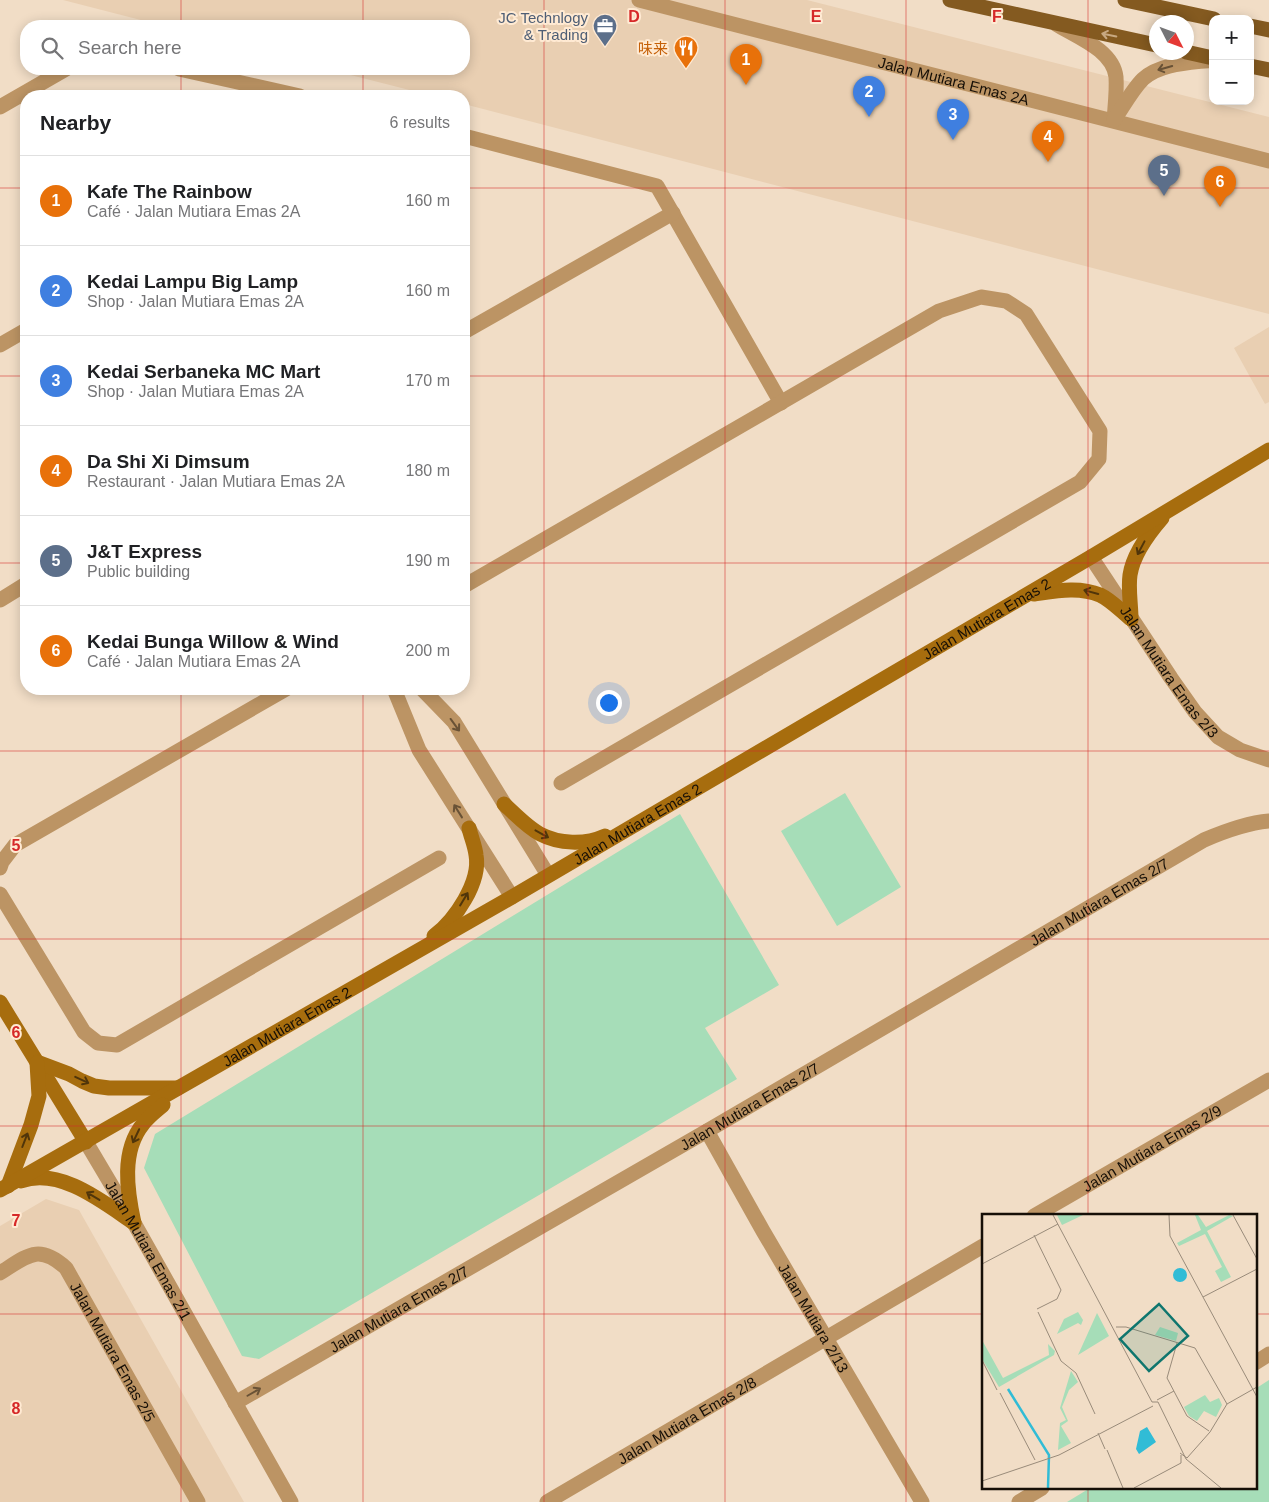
<!DOCTYPE html>
<meta charset="utf-8">
<style>
body{margin:0;font-family:Helvetica,"Noto Sans SC",sans-serif;background:#f6f6f6;color:#202124}
.controls{position:absolute;right:15px;top:15px;display:grid;overflow:hidden;border-radius:10px;box-shadow:0 2px 12px #0003}
.controls button{width:45px;height:45px;display:grid;place-items:center;padding:0;border:0;border-bottom:1px solid #e0e0e0;background:#fff;color:#202124;font:25px sans-serif}
.compass{position:absolute;left:1149px;top:15px;width:45px;height:45px;border-radius:50%;background:#fff;box-shadow:0 2px 12px #0003;rotate:132deg}
.you{position:absolute;left:608px;top:702px;width:18px;height:18px;margin:-12px;border:4px solid #fff;border-radius:50%;background:#1a73e8;box-shadow:0 0 0 8px #1a73e833}
.badge{display:grid;place-items:center;width:32px;height:32px;border-radius:50%;background:#a23c10;color:#fff;font-size:16px;font-weight:700}
.pin{position:absolute;translate:-50% -41px;filter:drop-shadow(0 1px 2px #0008)}
.pin::after{content:'';position:absolute;top:26px;width:18px;height:15px;background:inherit;clip-path:polygon(0 0,100% 0,50% 100%)}
.list{margin:0;padding:0;list-style:none}
h2{display:flex;justify-content:space-between;align-items:center;height:65px;margin:0;padding:0 20px;font-size:21px}
h2 small{font-size:16px;font-weight:400;color:#757577}
.list li{display:grid;grid-template-columns:32px 1fr auto;gap:15px;align-items:center;box-sizing:border-box;height:90px;padding:0 20px;border-top:1px solid #e0e0e0}
.list b{display:block;font-size:19px;white-space:nowrap}
.list p{margin:0;font-size:16px;white-space:nowrap;color:#757577}
.list em{font-size:16px;font-style:normal;color:#757577}
.icon{flex:none;width:28px;height:28px;fill:none;stroke:currentColor;stroke-width:2;stroke-linecap:round;stroke-linejoin:round}
.map{position:relative;flex:none;width:1269px;height:1502px;overflow:hidden}
.search{position:absolute;background:#fff;box-shadow:0 2px 12px #0003;left:20px;top:20px;width:450px;height:55px;display:flex;align-items:center;gap:12px;box-sizing:border-box;padding:0 18px;border-radius:20px;color:#757577;font-size:19px}
.panel{position:absolute;background:#fff;box-shadow:0 2px 12px #0003;left:20px;top:90px;width:450px;height:605px;border-radius:20px}
.map>svg:first-child{display:block}
.built{fill:#e9cfb2}
.green{fill:#a6ddb8}
.lines{fill:none;stroke-linecap:round;stroke-linejoin:round}
.street{stroke:#bc9464;stroke-width:15}
.secondary{stroke:#a76d0e;stroke-width:15}
.primary{stroke:#845a20;stroke-width:15}
.oneway{stroke:#c8a982}
.oneway2{stroke:#695236}
.oneway3{stroke:#50350a}
.grid{fill:none;stroke:#d62828;stroke-width:1;stroke-opacity:0.55}
.labels{text-anchor:middle;dominant-baseline:central;stroke-width:4;stroke-linejoin:round;paint-order:stroke}
.service-label{font-size:15px;fill:#4e5e75;stroke:#ffead3;text-anchor:end}
.food-label{font-size:15px;fill:#c56008;stroke:#ffead3;text-anchor:end}
.street-label{font-size:15px;fill:#160f07;stroke:#ffead3}
.inset-river{fill:none;stroke:#31bcd6;stroke-width:2.5}
.inset-road{fill:none;stroke:#998b7a;stroke-width:1}
.view{fill:#0f766e;fill-opacity:0.15;stroke:#0f766e;stroke-width:2.5}
.inset-edge{fill:none;stroke:#160f07;stroke-width:2.5}
.grid-label{font-size:16px;text-anchor:middle;font-weight:bold;fill:#d62828;stroke:#ffead3;stroke-width:4;stroke-linejoin:round;paint-order:stroke}
</style>
<div class="map">
<svg width="1269" height="1502" viewBox="0 0 1269 1502">
<rect width="100%" height="100%" fill="#f1ddc6"/>
<path class="built" d="M 63,0 L 807,0 L 1269,117 L 1269,314 L 464,104 L 464,96 L 433,96 L 327,69 L 464,69 L 464,26 L 164,26 Z
M 1269,327 L 1269,402 L 1265,404 L 1234,348 Z
M 46,1199 L 79,1210 L 244,1502 L 0,1502 L 0,1226 Z"/>
<path class="green" d="M 845,793 L 901,887 L 837,926 L 781,831 Z
M 680,814 L 779,985 L 705,1028 L 737,1079 L 259,1359 L 242,1356 L 144,1168 L 155,1134 Z
M 1269,1380 L 1269,1502 L 1067,1502 L 1090,1488 L 1255,1488 L 1255,1389 Z"/>
<g class="lines">
<g class="street">
<path id="s1" d="M 639,0 L 1269,161"/>
<path d="M 1056,24 C 1077,37 1113,50 1116,77 C 1117,91 1115,106 1114,120"/>
<path d="M 179,69 L 300,96"/>
<path d="M 0,107 L 66,69"/>
<path d="M 1114,120 C 1123,107 1132,90 1143,79 C 1161,63 1190,63 1213,60"/>
<path d="M 464,136 L 657,186 L 781,403"/>
<path d="M 464,332 L 673,213"/>
<path d="M 0,345 L 26,330"/>
<path id="s2" d="M 1091,557 L 1171,678 L 1195,712 L 1218,737 L 1240,750 L 1269,760"/>
<path d="M 464,586 L 939,311 L 981,297 L 1006,301 L 1026,314 L 1100,431 L 1099,459 L 1080,482 L 561,783"/>
<path d="M 0,600 L 26,584"/>
<path d="M 394,689 L 419,750 L 512,897"/>
<path d="M 422,689 L 454,722 L 548,875"/>
<path d="M 0,868 L 2,862 L 15,845 L 286,689"/>
<path d="M 0,894 L 84,1032 L 98,1043 L 117,1045 L 439,858"/>
<path id="s3" d="M 707,1131 L 763,1231 L 922,1502"/>
<path id="s4" d="M 86,1142 L 134,1223 L 291,1502"/>
<path id="s5" d="M 1034,1216 L 1269,1080"/>
<path id="s6" d="M 0,1273 C 27,1256 38,1243 66,1268 L 198,1502"/>
<path d="M 1255,1363 L 1269,1354"/>
<path id="s7" d="M 235,1403 L 707,1131 L 1204,840 C 1225,831 1246,823 1269,821"/>
<path id="s8" d="M 547,1502 L 983,1246"/>
<path d="M 1019,1502 L 1042,1488"/>
</g>
<g class="secondary">
<path d="M 1034,594 C 1055,591 1079,586 1100,595 C 1111,600 1121,611 1131,619"/>
<path d="M 1131,619 C 1131,605 1128,589 1130,575 C 1133,555 1149,533 1162,518"/>
<path d="M 504,804 C 515,814 527,827 540,834 C 559,844 585,845 605,836"/>
<path d="M 434,936 C 455,920 481,882 476,855 C 475,846 471,837 469,828"/>
<path d="M 0,1002 L 86,1142"/>
<path d="M 37,1062 L 69,1074 L 82,1081 L 94,1086 L 109,1088 L 178,1088"/>
<path d="M 21,1181 C 60,1167 103,1202 134,1223"/>
<path d="M 8,1186 L 31,1125 L 39,1096 L 37,1063"/>
<path id="s9" d="M 0,1190 L 512,897 L 1091,557 L 1269,450"/>
<path d="M 134,1223 C 127,1191 121,1151 143,1124 C 148,1117 156,1111 163,1105"/>
</g>
<path class="primary" d="M 950,0 L 1156,45
M 1125,0 L 1214,19
M 1250,26 L 1269,30
M 1186,52 L 1213,58
M 1250,66 L 1269,70"/>
</g>
<defs><path id="oneway-shaft" d="M-6 0H5M1.5-3L5.5 0L1.5 3" fill="none" stroke-width="1.6" stroke-linecap="round" stroke-linejoin="round" transform="scale(1.25)"/></defs>
<use class="oneway" href="#oneway-shaft" transform="translate(1109 35) rotate(-168)"/>
<g class="oneway2">
<use href="#oneway-shaft" transform="translate(1165 68) rotate(164)"/>
<use href="#oneway-shaft" transform="translate(455 725) rotate(54)"/>
<use href="#oneway-shaft" transform="translate(458 811) rotate(-122)"/>
<use href="#oneway-shaft" transform="translate(254 1392) rotate(-30)"/>
</g>
<g class="oneway3">
<use href="#oneway-shaft" transform="translate(1141 548) rotate(118)"/>
<use href="#oneway-shaft" transform="translate(1091 592) rotate(-165)"/>
<use href="#oneway-shaft" transform="translate(542 834) rotate(29)"/>
<use href="#oneway-shaft" transform="translate(464 899) rotate(-59)"/>
<use href="#oneway-shaft" transform="translate(82 1080) rotate(25)"/>
<use href="#oneway-shaft" transform="translate(136 1136) rotate(115)"/>
<use href="#oneway-shaft" transform="translate(25 1140) rotate(-69)"/>
<use href="#oneway-shaft" transform="translate(93 1196) rotate(-149)"/>
</g>
<path class="grid" d="M 181,0 L 181,26M 363,0 L 363,26M 544,0 L 544,1502M 725,0 L 725,1502M 906,0 L 906,1502M 1088,0 L 1088,1216M 181,69 L 181,96M 363,69 L 363,96M 0,188 L 26,188M 464,188 L 1269,188M 0,376 L 26,376M 464,376 L 1269,376M 0,563 L 26,563M 464,563 L 1269,563M 181,689 L 181,1502M 363,689 L 363,1502M 0,751 L 1269,751M 0,939 L 1269,939M 0,1126 L 1269,1126M 0,1314 L 983,1314M 1255,1314 L 1269,1314M 1088,1488 L 1088,1502"/>
<defs>
<symbol id="office-pin" viewBox="-11 -11 22 30"><path d="M0 17L-7.5 6A9.5 9.5 0 1 1 7.5 6Z" fill="#5c6f8a" stroke="#ffead3"/><path d="M-6-3h4V-5.5h4V-3h4V5H-6ZM-1-4.5V-3h2v-1.5ZM-6 0V1H6V0Z" fill="#fff"/></symbol>
<symbol id="restaurant-pin" viewBox="-11 -11 22 30"><path d="M0 17L-7.5 6A9.5 9.5 0 1 1 7.5 6Z" fill="#e8710a" stroke="#ffead3"/><path d="M-5-6h1v4h1v-4h1v4h1v-4h1v5L-1.5 .5V6h-2V.5L-5-1ZM5-6V6H3V1.5H1.5Q1.5-4 5-6Z" fill="#fff"/></symbol>
</defs>
<g fill-rule="evenodd">
<use href="#office-pin" x="591" y="12" width="28" height="38"/>
<use href="#restaurant-pin" x="672" y="34" width="28" height="38"/>
</g>
<g class="labels">
<g class="service-label">
<text x="588" y="17">JC Technlogy<tspan x="588" dy="17">&amp; Trading</tspan></text>
</g>
<g class="food-label">
<text x="668" y="48">味来</text>
</g>
<g class="street-label">
<text stroke="none"><textPath href="#s1" startOffset="325">Jalan Mutiara Emas 2A</textPath></text>
<text stroke="none"><textPath href="#s9" startOffset="1140">Jalan Mutiara Emas 2</textPath></text>
<text stroke="none"><textPath href="#s2" startOffset="139">Jalan Mutiara Emas 2/3</textPath></text>
<text stroke="none"><textPath href="#s9" startOffset="735">Jalan Mutiara Emas 2</textPath></text>
<text stroke="none"><textPath href="#s7" startOffset="999">Jalan Mutiara Emas 2/7</textPath></text>
<text stroke="none"><textPath href="#s9" startOffset="330">Jalan Mutiara Emas 2</textPath></text>
<text stroke="none"><textPath href="#s7" startOffset="594">Jalan Mutiara Emas 2/7</textPath></text>
<text stroke="none"><textPath href="#s5" startOffset="136">Jalan Mutiara Emas 2/9</textPath></text>
<text stroke="none"><textPath href="#s4" startOffset="125">Jalan Mutiara Emas 2/1</textPath></text>
<text stroke="none"><textPath href="#s7" startOffset="189">Jalan Mutiara Emas 2/7</textPath></text>
<text stroke="none"><textPath href="#s3" startOffset="215">Jalan Mutiara 2/13</textPath></text>
<text stroke="none"><textPath href="#s6" startOffset="171">Jalan Mutiara Emas 2/5</textPath></text>
<text stroke="none"><textPath href="#s8" startOffset="162">Jalan Mutiara Emas 2/8</textPath></text>
</g>
</g>
<g transform="translate(982 1214)">
<rect width="275" height="275" fill="#f1ddc6"/>
<path d="M 75,1 L 101,1 L 80,11 ZM 213,1 L 216,1 L 224,13 L 247,1 L 251,2 L 225,17 L 249,63 L 239,68 L 233,57 L 240,53 L 223,20 L 197,32 L 195,29 L 219,16 ZM 96,98 L 101,106 L 99,111 L 96,109 L 75,120 L 82,105 ZM 115,99 L 127,122 L 96,141 ZM 178,113 L 196,119 L 194,127 L 173,121 ZM 0,126 L 21,164 L 67,141 L 66,130 L 73,137 L 72,141 L 17,173 L 0,145 ZM 89,157 L 96,168 L 87,176 L 80,193 L 86,207 L 79,212 L 89,229 L 76,236 L 78,209 L 84,206 L 78,194 ZM 223,181 L 228,188 L 237,184 L 240,191 L 234,203 L 222,197 L 215,207 L 207,202 L 202,193 Z" fill="#a6ddb8"/>
<path d="M191 61a7 7 0 1 1 14 0a7 7 0 1 1-14 0ZM 165,213 L 174,228 L 157,240 L 154,235 L 158,217 Z" fill="#31bcd6"/>
<path class="inset-river" d="M 26,175 L 67,241 L 66,274"/>
<path class="inset-road" d="M 71,1 L 170,188M 187,1 L 188,22 L 275,183M 251,1 L 275,45M 52,21 L 79,76 L 75,85 L 55,95M 0,50 L 76,10M 221,83 L 275,55M 56,98 L 79,147 L 94,159 L 113,200M 134,113 L 144,113 L 213,134 L 245,190M 195,129 L 185,164 L 205,202 L 227,217M 0,146 L 15,176M 18,179 L 53,246M 175,186 L 192,177M 170,188 L 176,188 L 204,245 L 239,274M 116,219 L 123,235M 125,236 L 141,274M 198,239 L 205,244 L 228,218 L 245,190 L 275,173M 0,267 L 77,241 L 171,192M 152,274 L 199,249 L 199,241"/>
<path class="view" d="M 177,90 L 206,122 L 167,157 L 138,125 Z"/>
<rect width="275" height="275" class="inset-edge"/>
</g>
<g class="grid-label">
<text x="634" y="22">D</text>
<text x="816" y="22">E</text>
<text x="997" y="22">F</text>
<text x="16" y="851">5</text>
<text x="16" y="1038">6</text>
<text x="16" y="1226">7</text>
<text x="16" y="1414">8</text>
</g>
</svg>
<div class="controls">
<button>+</button>
<button>−</button>
</div>
<svg class="compass" viewBox="-18 -18 36 36"><path d="M0-13l5 13h-10z" fill="#e53935"/><path d="M0 13l5-13h-10z" fill="#757577"/></svg>
<div class="you"></div>
<div class="pin badge" style="left:746px;top:85px;background:#e8710a">1</div>
<div class="pin badge" style="left:869px;top:117px;background:#3f7fe0">2</div>
<div class="pin badge" style="left:953px;top:140px;background:#3f7fe0">3</div>
<div class="pin badge" style="left:1048px;top:162px;background:#e8710a">4</div>
<div class="pin badge" style="left:1164px;top:196px;background:#5c6f8a">5</div>
<div class="pin badge" style="left:1220px;top:207px;background:#e8710a">6</div>
<div class="search"><svg class="icon" aria-label="search" viewBox="0 0 24 24"><circle cx="10" cy="10" r="6"/><path d="M15 15l6 6"/></svg>Search here</div>
<section class="panel">
<h2>Nearby<small>6 results</small></h2>
<ul class="list">
<li><span class="badge" style="background:#e8710a">1</span><div><b>Kafe The Rainbow</b><p>Café · Jalan Mutiara Emas 2A</p></div><em>160 m</em></li>
<li><span class="badge" style="background:#3f7fe0">2</span><div><b>Kedai Lampu Big Lamp</b><p>Shop · Jalan Mutiara Emas 2A</p></div><em>160 m</em></li>
<li><span class="badge" style="background:#3f7fe0">3</span><div><b>Kedai Serbaneka MC Mart</b><p>Shop · Jalan Mutiara Emas 2A</p></div><em>170 m</em></li>
<li><span class="badge" style="background:#e8710a">4</span><div><b>Da Shi Xi Dimsum</b><p>Restaurant · Jalan Mutiara Emas 2A</p></div><em>180 m</em></li>
<li><span class="badge" style="background:#5c6f8a">5</span><div><b>J&amp;T Express</b><p>Public building</p></div><em>190 m</em></li>
<li><span class="badge" style="background:#e8710a">6</span><div><b>Kedai Bunga Willow &amp; Wind</b><p>Café · Jalan Mutiara Emas 2A</p></div><em>200 m</em></li>
</ul>
</section>
</div>
